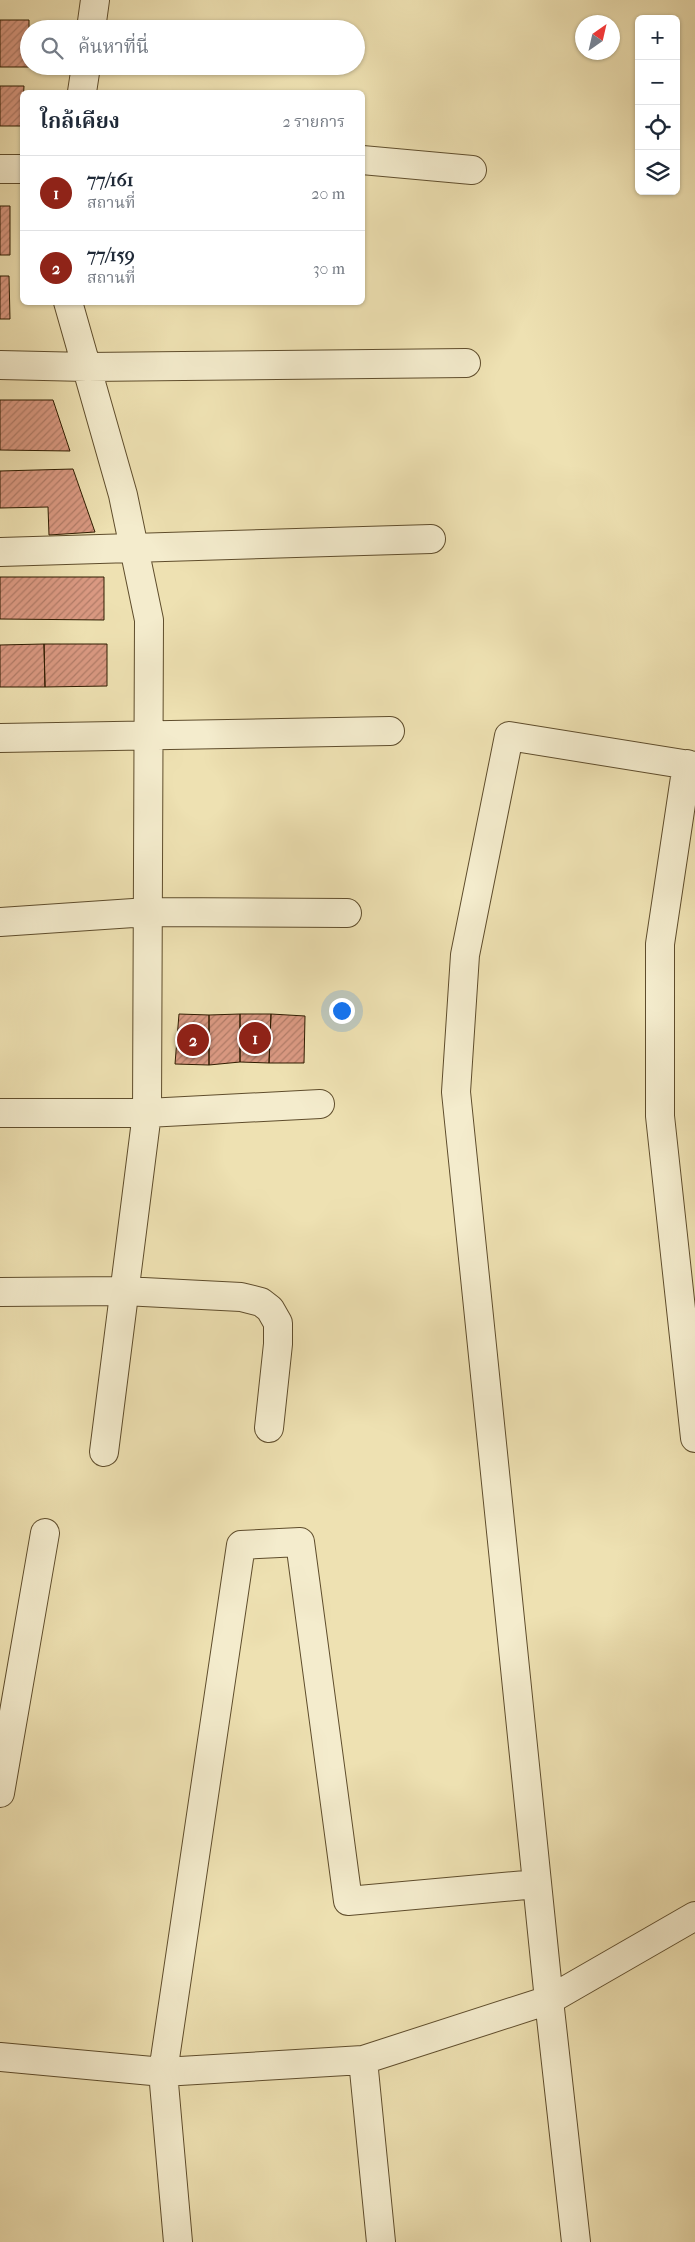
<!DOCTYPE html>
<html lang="th">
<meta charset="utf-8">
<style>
body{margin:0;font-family:"IM FELL French Canon","Noto Serif Thai",serif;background:#f6f6f7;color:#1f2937}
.controls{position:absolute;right:15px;top:15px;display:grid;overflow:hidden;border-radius:8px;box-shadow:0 1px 4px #0004}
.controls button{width:45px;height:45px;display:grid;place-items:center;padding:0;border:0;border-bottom:1px solid #e0e1e3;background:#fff;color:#1f2937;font:25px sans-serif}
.compass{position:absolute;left:575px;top:15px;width:45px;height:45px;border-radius:50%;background:#fff;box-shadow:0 1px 4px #0004;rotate:34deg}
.you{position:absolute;left:341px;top:1010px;width:18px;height:18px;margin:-12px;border:4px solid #fff;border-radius:50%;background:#1a73e8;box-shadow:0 0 0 8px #1a73e833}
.badge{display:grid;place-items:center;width:32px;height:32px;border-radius:50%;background:#8f2418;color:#fff;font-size:16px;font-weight:700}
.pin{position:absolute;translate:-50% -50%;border:2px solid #fff;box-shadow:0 1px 5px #0006}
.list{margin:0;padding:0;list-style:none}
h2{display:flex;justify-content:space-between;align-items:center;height:65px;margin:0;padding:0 20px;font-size:21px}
h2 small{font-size:16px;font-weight:400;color:#747a83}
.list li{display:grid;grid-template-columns:32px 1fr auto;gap:15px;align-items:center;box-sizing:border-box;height:75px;padding:0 20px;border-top:1px solid #e0e1e3}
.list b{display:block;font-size:19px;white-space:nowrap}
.list p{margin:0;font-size:16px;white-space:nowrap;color:#747a83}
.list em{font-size:16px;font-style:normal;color:#747a83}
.icon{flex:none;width:28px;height:28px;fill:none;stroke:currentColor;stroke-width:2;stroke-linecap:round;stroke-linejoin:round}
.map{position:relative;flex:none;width:695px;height:2242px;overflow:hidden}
.search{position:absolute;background:#fff;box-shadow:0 1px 4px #0004;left:20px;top:20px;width:345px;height:55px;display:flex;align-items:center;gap:12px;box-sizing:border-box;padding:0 18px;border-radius:28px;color:#747a83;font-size:19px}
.panel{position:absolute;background:#fff;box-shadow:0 1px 4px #0004;left:20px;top:90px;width:345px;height:215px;border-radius:8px}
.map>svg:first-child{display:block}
.building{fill:url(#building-hatch);stroke:#2f1c00}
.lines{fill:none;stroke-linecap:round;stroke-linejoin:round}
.minor-casing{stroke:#5f4d2c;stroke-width:30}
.minor{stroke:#f4eccd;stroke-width:28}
</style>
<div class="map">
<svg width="695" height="2242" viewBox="0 0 695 2242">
<defs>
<pattern id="building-hatch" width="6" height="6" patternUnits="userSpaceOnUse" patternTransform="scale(1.25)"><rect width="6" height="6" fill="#da9982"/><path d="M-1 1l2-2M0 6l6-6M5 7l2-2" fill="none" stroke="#b17c68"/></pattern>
</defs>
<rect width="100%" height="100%" fill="#eee1b2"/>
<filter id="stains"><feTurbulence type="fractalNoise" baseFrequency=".004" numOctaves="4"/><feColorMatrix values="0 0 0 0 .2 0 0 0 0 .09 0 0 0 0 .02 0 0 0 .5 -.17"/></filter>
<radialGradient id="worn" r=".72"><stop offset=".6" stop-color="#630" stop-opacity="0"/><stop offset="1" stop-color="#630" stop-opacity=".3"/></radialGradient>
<path class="building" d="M 0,20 L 29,20 L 29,67 L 0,67 Z
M 0,86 L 24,86 L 22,126 L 0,126 Z
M 0,206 L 10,206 L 10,255 L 0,255 Z
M 0,276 L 9,276 L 10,319 L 0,319 Z
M 0,400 L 53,400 L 70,451 L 0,450 Z
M 73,469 L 95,532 L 49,535 L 48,507 L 0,508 L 0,471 Z
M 0,577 L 104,577 L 104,620 L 0,619 Z
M 44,644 L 45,687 L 0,687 L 0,645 Z
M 44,644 L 107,644 L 107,686 L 45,687 Z
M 179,1014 L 209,1015 L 209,1065 L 175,1064 Z
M 240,1014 L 240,1062 L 209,1065 L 209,1015 Z
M 240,1014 L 271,1014 L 269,1063 L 240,1062 Z
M 271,1014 L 305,1016 L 304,1063 L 269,1063 Z"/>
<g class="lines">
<defs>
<path id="minor" d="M 91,29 L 95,0
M 82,92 L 86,66
M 362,160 L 472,170
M 0,169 L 22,169
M 68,302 L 123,495 L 149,620 L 147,1113 L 104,1452
M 0,365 L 87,367 L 466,363
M 0,552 L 431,539
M 0,738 L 390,731
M 687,764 L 660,944 L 660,1116 L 695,1438
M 0,922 L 148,912 L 347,913
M 0,1113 L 147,1113 L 320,1104
M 0,1292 L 124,1291 L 241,1297 L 261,1302 L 270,1309 L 278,1323 L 278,1344 L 269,1428
M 0,1793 L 45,1533
M 0,2057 L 163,2072 L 363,2060 L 549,2000 L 695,1916
M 363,2060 L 381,2242
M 178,2242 L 163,2072 L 241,1545 L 300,1542 L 348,1901 L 537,1884
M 576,2242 L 549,2000 L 456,1092 L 465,955 L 509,736 L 695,766"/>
</defs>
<use href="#minor" class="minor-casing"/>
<use href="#minor" class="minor"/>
</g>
<rect width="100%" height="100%" filter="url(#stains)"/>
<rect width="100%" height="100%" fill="url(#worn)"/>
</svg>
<div class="controls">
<button>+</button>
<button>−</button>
<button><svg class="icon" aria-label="locate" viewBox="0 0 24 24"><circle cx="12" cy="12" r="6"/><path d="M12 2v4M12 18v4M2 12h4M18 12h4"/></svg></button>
<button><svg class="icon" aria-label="layers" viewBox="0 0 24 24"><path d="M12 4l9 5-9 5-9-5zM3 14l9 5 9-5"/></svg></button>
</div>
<svg class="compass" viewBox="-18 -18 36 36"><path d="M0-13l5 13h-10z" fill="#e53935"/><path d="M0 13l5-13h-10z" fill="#747a83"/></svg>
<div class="you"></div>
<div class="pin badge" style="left:255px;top:1038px">1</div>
<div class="pin badge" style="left:193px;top:1040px">2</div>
<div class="search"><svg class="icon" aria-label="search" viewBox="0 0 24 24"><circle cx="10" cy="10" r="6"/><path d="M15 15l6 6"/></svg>ค้นหาที่นี่</div>
<section class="panel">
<h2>ใกล้เคียง<small>2 รายการ</small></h2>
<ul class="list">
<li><span class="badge">1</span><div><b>77/161</b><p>สถานที่</p></div><em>20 m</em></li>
<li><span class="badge">2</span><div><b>77/159</b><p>สถานที่</p></div><em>30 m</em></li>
</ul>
</section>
</div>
